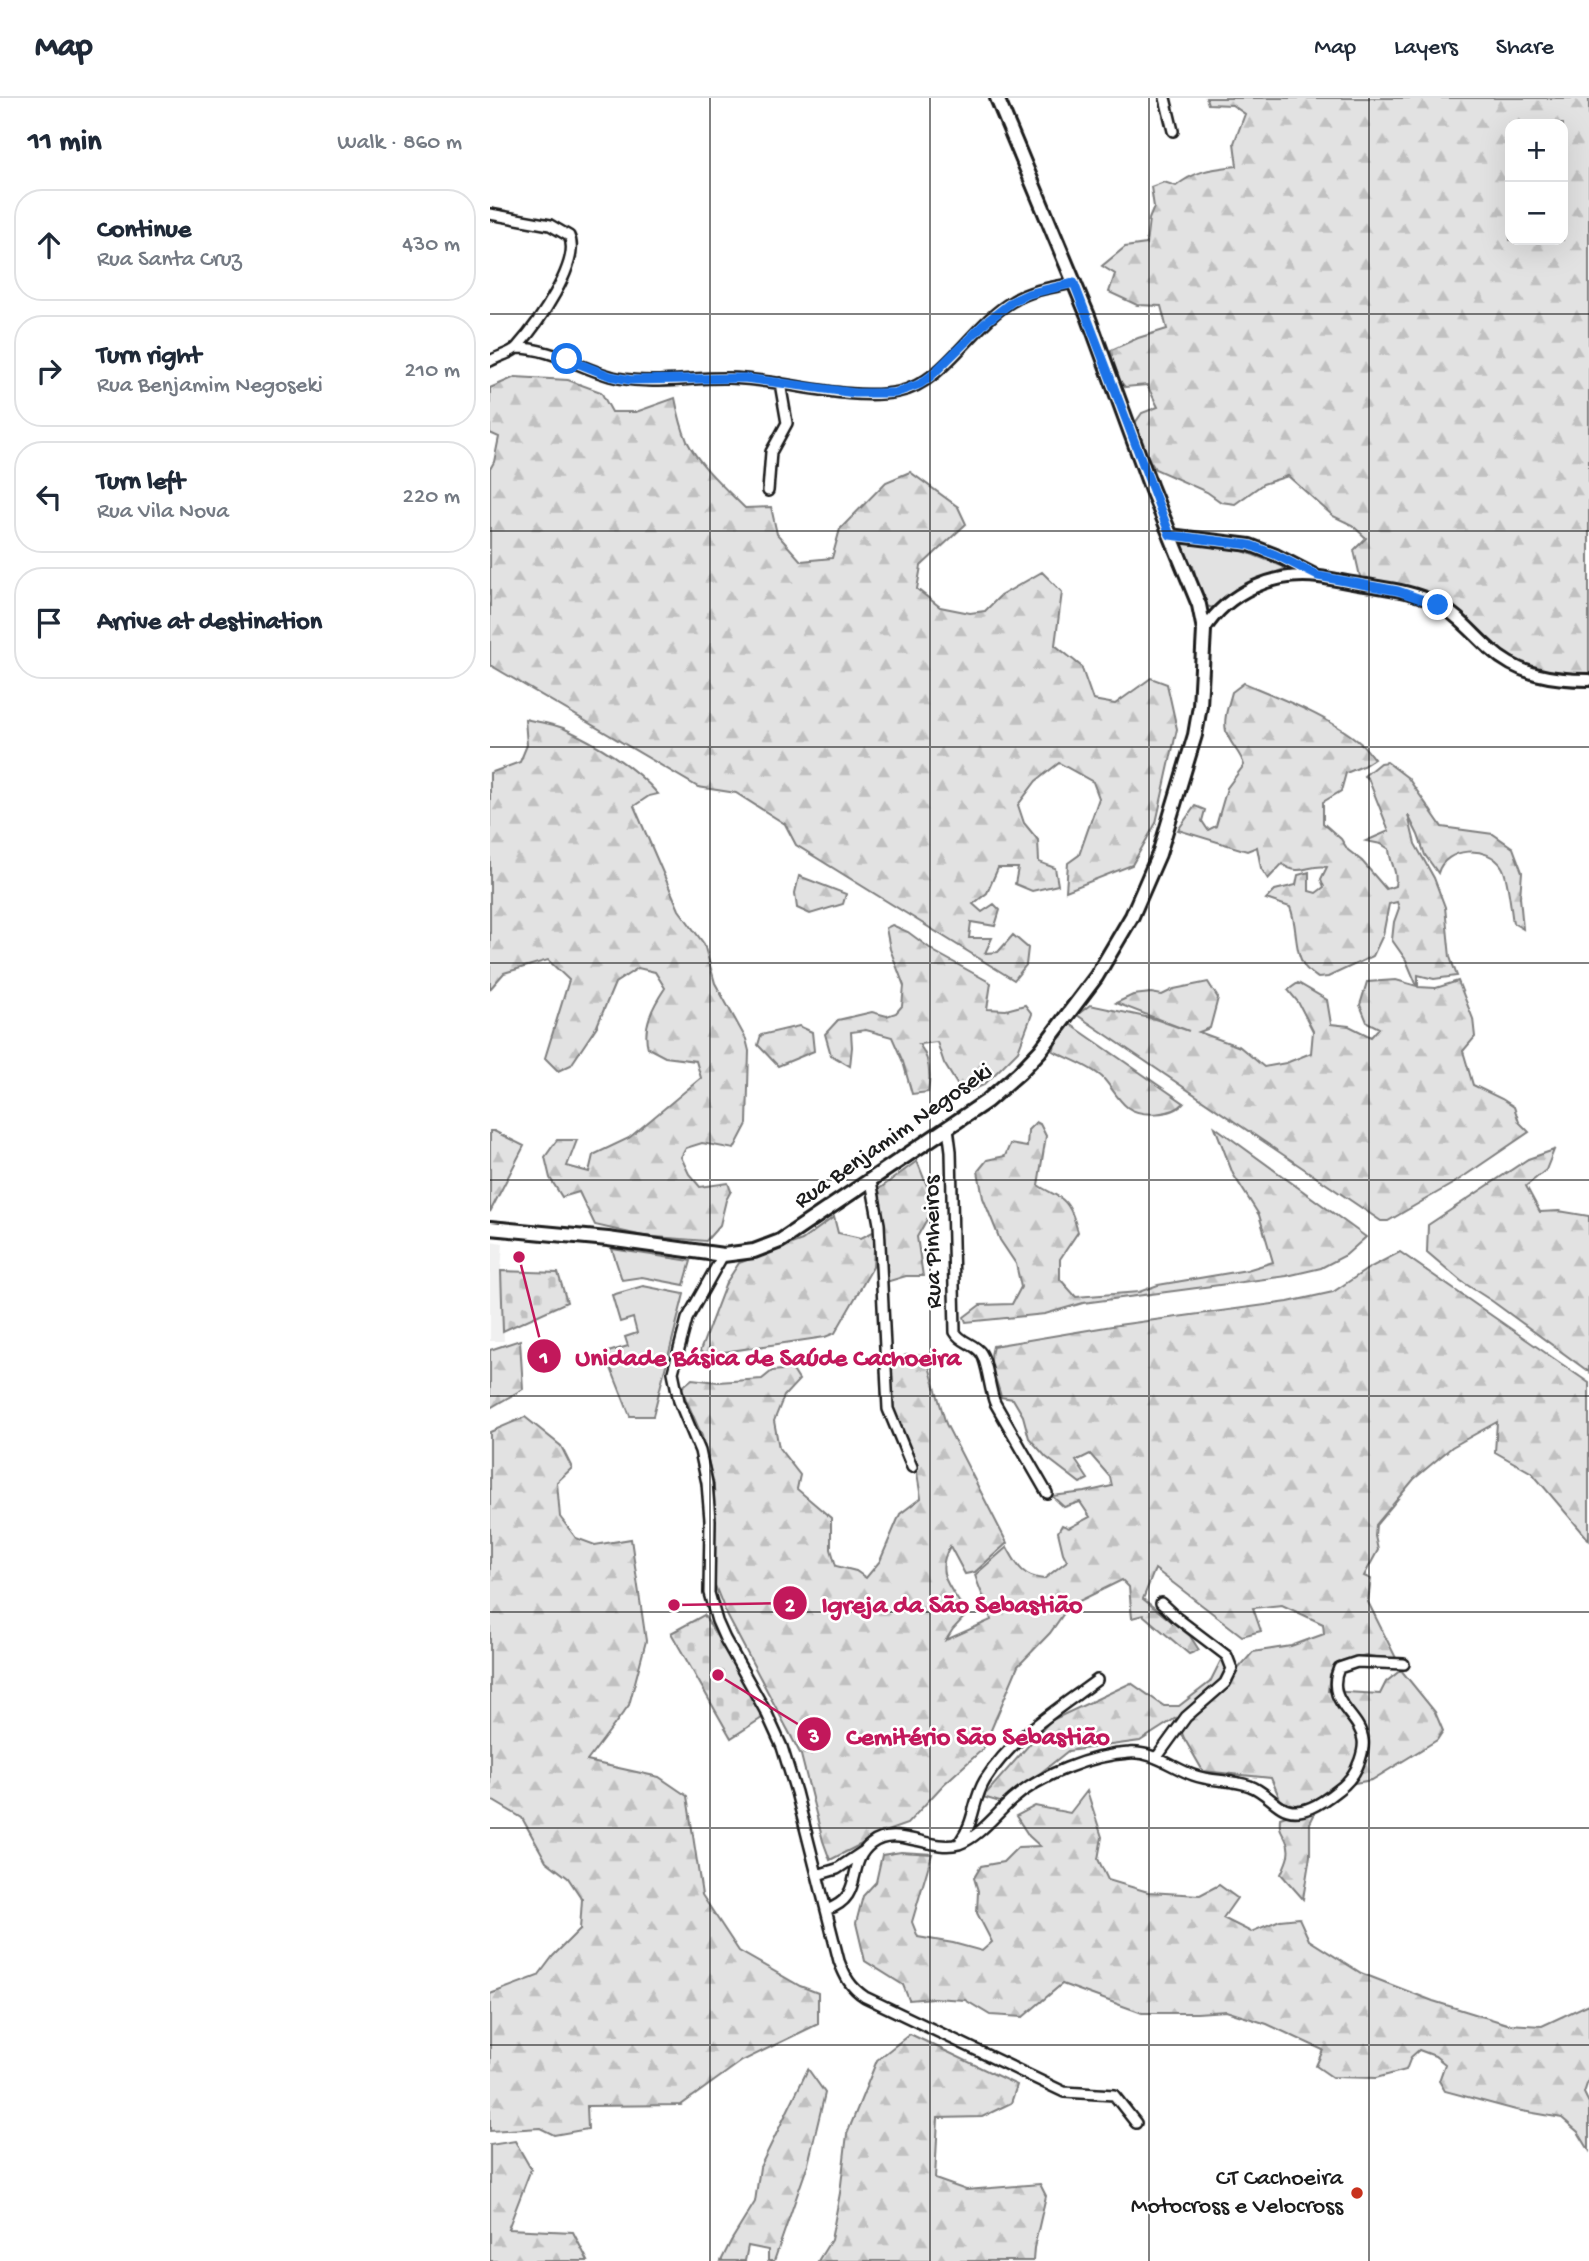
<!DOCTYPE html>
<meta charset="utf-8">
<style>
body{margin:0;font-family:"Gochi Hand",sans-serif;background:#f6f6f7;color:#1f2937}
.controls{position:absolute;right:21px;top:21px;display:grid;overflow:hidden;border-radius:14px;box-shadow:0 7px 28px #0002}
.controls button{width:63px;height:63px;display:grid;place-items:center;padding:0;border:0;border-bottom:2px solid #e0e1e3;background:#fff;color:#1f2937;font:35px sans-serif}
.stop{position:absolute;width:21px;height:21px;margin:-16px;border:5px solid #1a73e8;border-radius:50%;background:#fff}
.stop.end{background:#1a73e8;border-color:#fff;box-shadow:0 2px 7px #0008}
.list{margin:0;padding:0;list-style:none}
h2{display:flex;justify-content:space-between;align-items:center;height:91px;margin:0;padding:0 28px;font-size:30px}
h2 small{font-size:23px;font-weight:400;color:#747a83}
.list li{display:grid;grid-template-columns:46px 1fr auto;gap:21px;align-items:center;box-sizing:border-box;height:112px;margin:0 14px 14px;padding:0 14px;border:2px solid #e0e1e3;border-radius:28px}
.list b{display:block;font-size:26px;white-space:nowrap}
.list p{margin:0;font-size:23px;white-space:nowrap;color:#747a83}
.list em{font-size:23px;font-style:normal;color:#747a83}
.icon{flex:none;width:38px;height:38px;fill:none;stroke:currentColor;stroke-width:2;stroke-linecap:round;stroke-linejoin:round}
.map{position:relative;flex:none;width:1099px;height:2163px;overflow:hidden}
header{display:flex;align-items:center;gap:42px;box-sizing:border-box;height:98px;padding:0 35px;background:#fff;border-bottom:2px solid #e0e1e3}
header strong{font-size:33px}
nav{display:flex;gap:38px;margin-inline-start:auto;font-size:24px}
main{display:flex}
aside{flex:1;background:#fff}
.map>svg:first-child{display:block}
.built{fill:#f0f0f0}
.green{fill:#e2e2e2;stroke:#7f7f7f;stroke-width:2}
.forest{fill:url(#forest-firs);stroke:#7f7f7f;stroke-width:2;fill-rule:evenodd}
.cemetery{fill:url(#cemetery-stones);stroke:#7f7f7f;stroke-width:2}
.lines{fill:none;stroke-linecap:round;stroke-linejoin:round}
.minor-casing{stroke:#1c1c1c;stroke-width:14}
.tertiary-casing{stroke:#1c1c1c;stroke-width:16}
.secondary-casing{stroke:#1c1c1c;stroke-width:18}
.minor{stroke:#fff;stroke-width:9}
.tertiary{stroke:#fff;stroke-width:10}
.secondary{stroke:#fff;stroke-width:12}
.route{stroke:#1a73e8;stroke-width:9}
.grid{fill:none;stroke:#1c1c1c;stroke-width:2;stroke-opacity:0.55}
.poi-dot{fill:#c8321e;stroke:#fff;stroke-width:2.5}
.labels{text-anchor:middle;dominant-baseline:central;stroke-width:5;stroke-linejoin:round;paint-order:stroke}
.street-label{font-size:24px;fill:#1c1c1c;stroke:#fff}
.poi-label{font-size:24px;fill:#1c1c1c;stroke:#fff;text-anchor:end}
.leader{fill:none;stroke:#c2185b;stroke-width:2.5}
.callout-dot{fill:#c2185b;stroke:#fff;stroke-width:2.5}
.mark-label{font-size:21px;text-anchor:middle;font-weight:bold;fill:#fff}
.callout-label{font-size:26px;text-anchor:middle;font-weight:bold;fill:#c2185b;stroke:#fff;stroke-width:5;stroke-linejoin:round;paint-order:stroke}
</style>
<header>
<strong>Map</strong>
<nav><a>Map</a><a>Layers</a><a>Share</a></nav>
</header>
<main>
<aside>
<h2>11 min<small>Walk · 860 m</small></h2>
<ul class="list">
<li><svg class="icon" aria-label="ahead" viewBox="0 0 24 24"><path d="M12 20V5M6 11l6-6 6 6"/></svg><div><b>Continue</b><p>Rua Santa Cruz</p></div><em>430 m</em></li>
<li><svg class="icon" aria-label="right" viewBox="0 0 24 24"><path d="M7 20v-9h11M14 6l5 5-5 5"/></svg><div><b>Turn right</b><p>Rua Benjamim Negoseki</p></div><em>210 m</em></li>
<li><svg class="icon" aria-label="left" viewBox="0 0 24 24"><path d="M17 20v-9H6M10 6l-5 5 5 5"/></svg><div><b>Turn left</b><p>Rua Vila Nova</p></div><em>220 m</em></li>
<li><svg class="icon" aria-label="arrive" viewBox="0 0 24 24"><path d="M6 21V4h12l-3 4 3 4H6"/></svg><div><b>Arrive at destination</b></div></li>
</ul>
</aside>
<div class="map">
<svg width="1099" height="2163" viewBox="0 0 1099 2163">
<defs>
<pattern id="forest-firs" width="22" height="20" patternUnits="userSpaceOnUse" patternTransform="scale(1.75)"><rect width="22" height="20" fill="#e2e2e2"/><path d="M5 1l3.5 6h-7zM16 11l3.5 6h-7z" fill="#c1c1c1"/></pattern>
<pattern id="cemetery-stones" width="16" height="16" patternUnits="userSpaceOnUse" patternTransform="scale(1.75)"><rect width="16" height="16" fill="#e2e2e2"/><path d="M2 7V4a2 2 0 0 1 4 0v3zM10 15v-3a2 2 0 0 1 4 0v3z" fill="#c1c1c1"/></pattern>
</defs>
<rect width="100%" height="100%" fill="#fff"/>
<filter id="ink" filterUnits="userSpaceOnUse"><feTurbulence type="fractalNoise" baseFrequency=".0143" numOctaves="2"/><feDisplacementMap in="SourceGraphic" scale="14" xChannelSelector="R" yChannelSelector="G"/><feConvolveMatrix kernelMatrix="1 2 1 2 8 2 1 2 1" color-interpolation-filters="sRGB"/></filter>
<g filter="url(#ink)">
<path class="built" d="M 0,1143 L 13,1145 L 11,1173 L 14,1243 L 0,1243 Z"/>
<path class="green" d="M 688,444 L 753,453 L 797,470 L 758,485 L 723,510 L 713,507 L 703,468 L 695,462 Z
M 122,1151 L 201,1163 L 194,1187 L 152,1179 L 132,1182 Z
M 153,1188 L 194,1196 L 163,1318 L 140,1318 L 115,1255 L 138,1248 L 135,1239 L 147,1235 L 143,1220 L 130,1224 L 122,1197 Z"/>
<path class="forest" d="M 716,0 L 1099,0 L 1099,577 L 1063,575 L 1027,566 L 1003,550 L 958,507 L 871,483 L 864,452 L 876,440 L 862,427 L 843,418 L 798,378 L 773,386 L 745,406 L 731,404 L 717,394 L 665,371 L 647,341 L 645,325 L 652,315 L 668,309 L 657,287 L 635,289 L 625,277 L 621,252 L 648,240 L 677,231 L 671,208 L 647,207 L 619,194 L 625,176 L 612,168 L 635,149 L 656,146 L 659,121 L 664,109 L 661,89 L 674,84 L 686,88 C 706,72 722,71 747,68 L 744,45 L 755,16 L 742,7 L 718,6 ZM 1020,26 L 1073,26 L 1073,142 L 1020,142 Z
M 25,279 L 78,282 L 111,294 L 122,314 L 146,314 L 185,300 C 188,315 191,329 197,343 C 209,367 236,391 255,410 L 281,409 L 287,436 L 311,463 L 342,460 L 350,431 L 396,384 L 420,374 L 468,409 L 476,426 L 431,468 L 427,491 L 450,509 L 480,515 L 495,513 L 510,498 L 552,474 L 572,494 L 565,547 L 591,568 L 603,602 L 625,606 L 661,580 L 677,586 L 687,631 L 666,725 L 642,767 L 576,793 L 578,765 L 589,757 L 609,700 L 603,684 L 569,665 L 546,683 L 528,707 L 534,725 L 548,742 L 549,764 L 565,770 L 568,787 L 542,793 L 525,786 L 528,770 L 508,770 L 497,795 L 483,806 L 492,814 L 504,806 L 510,812 L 505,828 L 481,824 L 479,840 L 502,840 L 495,855 L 508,854 L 523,837 L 538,850 L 536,867 L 524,882 L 306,747 L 295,726 L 246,695 L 208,689 L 0,567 L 0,371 L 4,364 L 9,339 L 0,335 L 0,290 Z
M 754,585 C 788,599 841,620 869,644 C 875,648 879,655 884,661 L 873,668 L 856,675 L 851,693 L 833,704 L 833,725 L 851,741 L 858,752 L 872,763 L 896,791 L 905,788 C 908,771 900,767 899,751 L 891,746 L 876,743 L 899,733 L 878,680 L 874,678 L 890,665 L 897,664 L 918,680 L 952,729 L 1003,736 L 1023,750 L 1032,774 L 1030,799 L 1033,831 L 1023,825 C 1021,813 1018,778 1012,769 C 998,746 955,749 948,775 L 935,757 L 928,737 L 918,717 L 925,746 L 944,780 L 955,809 L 960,859 L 967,878 L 944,881 L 928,877 L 928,889 L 946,890 L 968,883 L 983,921 L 985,939 L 973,953 L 983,987 L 1012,1001 L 1024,1009 L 1029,1024 L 1039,1034 L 964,1085 L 898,1123 L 891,1123 L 587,917 L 600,907 L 665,921 L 699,933 L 626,905 L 643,897 L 661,895 L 672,897 L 684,891 L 718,884 L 728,900 L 720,930 L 709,934 L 750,949 L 774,969 L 796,965 L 821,955 L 823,933 L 808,904 L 798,892 L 808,885 L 837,902 L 841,926 L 859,928 L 881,939 L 889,930 L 877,924 L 870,907 L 877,884 L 906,882 L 927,888 L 916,862 L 902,842 L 904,824 L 909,810 L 907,804 L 899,806 L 893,837 L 883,858 L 838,879 L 828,880 C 824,877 818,873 815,869 C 803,851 808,828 800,809 L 776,801 L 785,792 L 806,787 L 808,777 L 819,774 L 819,793 L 826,795 L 834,789 L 831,781 L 837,769 C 819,765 811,780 792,766 L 778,781 L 771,770 L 767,749 L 757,753 L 688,732 L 705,708 L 715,712 L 712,723 L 718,732 L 726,728 L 737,690 L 754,667 C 751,655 739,645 736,633 C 733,620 739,606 742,594 Z
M 35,621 C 47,624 61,625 73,630 C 106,645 144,668 168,696 L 159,698 L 144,708 L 189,812 L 214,846 L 225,885 L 256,941 L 259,953 L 257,1026 L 244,1051 L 212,1045 L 196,1050 L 191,1059 L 199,1076 L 210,1089 L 238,1085 L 241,1093 L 236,1102 L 230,1127 L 216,1143 L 153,1138 L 105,1127 L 89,1094 L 72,1099 L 60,1080 L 55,1059 L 67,1042 L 87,1042 L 77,1068 L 99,1074 L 103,1057 L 139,1040 L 211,980 L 206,963 L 175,959 L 158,950 C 152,928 163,908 175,890 L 165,874 L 148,870 L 125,885 L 107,928 L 81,967 L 68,973 L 55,960 L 79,882 L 58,862 L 14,875 L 0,891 L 0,675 L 30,664 L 37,647 Z
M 309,778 L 356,796 L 353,806 L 320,816 L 307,810 L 305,795 Z
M 402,827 L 418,834 L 445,854 L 501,885 L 497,911 L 516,912 L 535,907 L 542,916 L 528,953 L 494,987 L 473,996 L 454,965 L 447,944 L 429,946 C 440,960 441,977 438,994 L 422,996 L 413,964 L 402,939 L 376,932 L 361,934 L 362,949 L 360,968 L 341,957 L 335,936 L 348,922 L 382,914 L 397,918 L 406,915 L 412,908 L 414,888 L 400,851 L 396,830 Z
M 580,926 L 694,1005 C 683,1018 650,1019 637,1009 C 627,1001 621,988 612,979 C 598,967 579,961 563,953 L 569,937 Z
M 309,928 L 322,934 L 324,953 L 288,968 L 268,947 L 271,937 Z
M 546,1024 L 550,1026 L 556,1038 L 548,1087 C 556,1093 566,1096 573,1102 C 582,1110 585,1124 588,1134 L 570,1161 L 570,1181 L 586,1199 L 649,1194 L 668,1187 L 757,1172 L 783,1164 L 769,1117 L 743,1076 L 725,1029 L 876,1139 L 856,1157 L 831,1170 L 797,1178 L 593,1205 L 555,1216 L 476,1224 L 474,1219 L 490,1207 L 522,1206 L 531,1189 L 526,1166 L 510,1142 L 493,1100 L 488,1073 L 497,1062 L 515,1058 L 520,1046 L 537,1049 L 538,1032 Z
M 0,1033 L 4,1033 L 34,1048 L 0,1114 Z
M 1064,1052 L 1056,1072 L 1036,1088 L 1050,1114 L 1069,1113 L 1099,1118 L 1099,1274 L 1002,1203 L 971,1183 L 937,1154 L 938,1127 L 1038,1061 Z
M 427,1063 L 439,1093 L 440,1116 L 427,1139 L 433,1178 L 416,1178 L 393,1185 L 395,1140 L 389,1091 Z
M 344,1119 L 348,1135 L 371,1140 L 385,1133 L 383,1169 L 345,1235 L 335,1239 L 214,1257 L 210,1253 L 236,1185 L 249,1165 L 312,1142 Z
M 910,1154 L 1099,1285 L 1099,1442 L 1042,1375 L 1005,1354 L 1007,1324 L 962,1349 L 924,1381 L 886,1427 L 885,1438 L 888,1452 L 874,1478 L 881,1481 L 878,1504 L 908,1564 L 876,1557 L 848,1564 L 840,1576 L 838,1593 L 890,1596 L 896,1584 L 911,1572 L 945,1614 L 953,1633 L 947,1642 L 882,1682 L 847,1688 L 821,1704 L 824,1717 L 820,1725 L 820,1758 L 813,1801 L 791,1776 C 796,1765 802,1754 796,1742 C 791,1731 789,1733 790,1720 L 799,1717 L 799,1708 L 790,1701 L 781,1680 L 713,1673 L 694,1640 L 686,1620 L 650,1643 L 578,1653 L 513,1705 L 493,1699 L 560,1623 L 641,1585 L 674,1608 L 689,1608 L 720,1584 L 731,1562 L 748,1571 L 763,1554 L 801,1548 L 834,1536 L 833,1526 L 792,1507 L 763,1510 L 771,1533 L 752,1538 L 665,1471 L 653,1501 L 700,1538 L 709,1552 L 699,1556 L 653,1517 L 642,1520 L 639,1489 L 632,1482 L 579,1508 L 560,1535 L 528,1568 L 493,1651 L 454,1686 L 417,1726 L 397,1733 L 340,1762 L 333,1743 L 311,1657 L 236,1515 L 224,1485 L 224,1386 L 212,1338 L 191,1290 L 202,1281 L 228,1284 L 272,1281 L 282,1273 L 302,1271 L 309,1282 L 294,1298 L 284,1323 L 289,1350 L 310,1377 L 307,1391 L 341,1420 L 341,1451 L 346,1468 L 366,1473 L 376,1480 L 390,1463 L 410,1416 L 431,1400 L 427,1375 L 404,1319 L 398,1269 L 416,1257 L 436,1258 L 456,1326 L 517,1445 L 485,1474 L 475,1476 L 460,1448 C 443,1478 462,1490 477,1516 L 463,1531 L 456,1542 L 501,1522 C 497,1506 490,1493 485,1477 L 517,1449 C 527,1467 532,1479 554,1481 L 577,1463 L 573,1455 L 568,1434 L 572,1427 L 579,1430 L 600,1419 L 590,1404 L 574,1409 L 562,1398 L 595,1394 L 622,1388 L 620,1379 L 600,1356 L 586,1363 L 598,1381 L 590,1385 L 556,1359 L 539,1340 L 533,1318 L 523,1301 L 511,1299 C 506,1278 497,1269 503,1248 L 628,1227 L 798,1204 L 843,1194 L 879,1170 Z
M 30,1242 L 33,1291 L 0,1310 L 0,1252 Z
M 35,1319 L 71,1348 L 82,1370 L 67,1384 L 70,1419 L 86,1440 L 105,1447 L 141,1441 L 156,1543 L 139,1607 L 97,1663 L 169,1679 L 197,1698 L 212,1797 L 249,1853 L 310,1888 L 328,1895 L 328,1926 L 252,1963 L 191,2007 L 97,2008 L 98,2031 L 64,2037 L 50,2030 L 0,2033 L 0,1896 L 48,1878 L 63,1858 L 90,1831 L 92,1801 L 78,1780 L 56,1763 L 32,1720 L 0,1701 L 0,1334 Z
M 597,1693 L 612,1739 L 608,1761 L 618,1782 L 658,1794 L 710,1797 L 729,1787 L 747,1800 L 733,1820 L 761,1834 L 790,1822 L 809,1820 L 819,1842 L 871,1875 L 943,1903 L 1017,1926 L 1052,1928 L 1099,1906 L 1099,1980 L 1094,1995 L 1099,2005 L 1099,2052 L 1088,2034 L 1072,2020 L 1026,2012 L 955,1993 L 949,1983 L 955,1966 L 945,1958 L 929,1952 L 921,1959 L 916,1972 L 886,1980 L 842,1979 L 826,1968 L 833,1952 L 777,1926 L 736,1913 L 707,1915 L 652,1915 L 572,1886 L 533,1919 L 500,1917 L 475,1902 L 443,1900 L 419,1902 L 413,1887 L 375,1863 L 366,1825 L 373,1798 L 386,1784 L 392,1757 L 411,1754 L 442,1756 L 422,1824 L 428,1839 L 463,1845 L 492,1853 L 502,1844 L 487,1815 L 488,1793 L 484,1780 L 491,1768 L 513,1764 L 528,1749 L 550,1748 L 539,1738 L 526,1718 L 545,1708 L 580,1715 Z
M 420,1936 L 527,1987 L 521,2005 L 492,2019 L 448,2020 L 445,2081 L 476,2092 L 550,2086 L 556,2098 L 544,2150 L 543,2163 L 328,2163 L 341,2142 L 350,2095 L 357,2036 L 387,1962 Z
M 318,1971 L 335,1995 L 318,2066 L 284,2163 L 278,2163 L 278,2152 L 258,2148 L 255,2163 L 231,2163 L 241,2143 L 265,2104 L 270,2069 Z
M 25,2043 L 41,2071 L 18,2131 L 83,2134 L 98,2163 L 0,2163 L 0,2047 Z"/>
<path class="cemetery" d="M 11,1173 L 68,1175 L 77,1204 L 13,1233 Z
M 214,1517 L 275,1618 L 241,1640 L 181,1535 Z"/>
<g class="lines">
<defs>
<path id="minor" d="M 675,0 L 683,33
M 0,116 L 60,127 L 79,138 C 92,164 46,228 28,248 C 23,255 8,258 0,263
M 27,250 C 64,250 93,273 128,280 C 165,287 202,279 239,280 C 292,281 357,304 408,294 C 455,285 482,226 523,203 C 541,192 563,189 584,185
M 278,393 L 281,354 L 297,325 L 290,285
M 458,1030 L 461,1053 L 465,1234 C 471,1245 484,1245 491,1255 C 498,1265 499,1291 505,1305 L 557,1395
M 381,1083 L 389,1126 L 398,1311 L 422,1369
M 233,1157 L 197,1221 L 183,1274 L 189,1303 L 210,1353 L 217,1385 L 220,1422 L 219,1495 L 227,1523 L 235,1541 L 277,1616 L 292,1649 L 306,1694 L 349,1863 C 355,1879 360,1889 375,1899 L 574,1994 L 624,1997 L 646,2025
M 667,1659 L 696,1619 L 735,1585 L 742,1571 L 737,1558 L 687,1520 L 671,1505
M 471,1742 C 485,1723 483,1701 495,1682 C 522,1639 567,1612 607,1582
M 327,1777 L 347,1771 L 374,1753
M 336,1812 C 376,1799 355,1766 381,1746 C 406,1726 440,1754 469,1746 C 489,1739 506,1716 522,1702 C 550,1677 601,1657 639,1655 C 663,1653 681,1669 703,1677 C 721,1684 742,1681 760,1688 C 772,1692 781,1703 791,1709 C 810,1721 833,1704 848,1692 C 858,1685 866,1674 870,1662 C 872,1656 874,1648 873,1642 C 870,1616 834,1605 849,1570 L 867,1564 L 914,1566"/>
<path id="tertiary" d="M 680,437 L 760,447 L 786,457 L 825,477
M 714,532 C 738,494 785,473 829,479 C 844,481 860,485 876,487 C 900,491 926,494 948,506 C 969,518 983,536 1000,551 C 1028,577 1062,582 1099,582"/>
<path id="secondary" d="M 0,1130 L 118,1141 L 233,1157 L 264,1153 L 290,1143 L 497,1003 L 529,975 L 550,953 L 606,879 L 642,818 L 669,756 L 705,637 L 710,608 L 714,532 L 709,507 L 661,390 L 598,218 L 507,0"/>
</defs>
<use href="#minor" class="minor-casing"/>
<use href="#tertiary" class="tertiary-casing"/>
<use href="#secondary" class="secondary-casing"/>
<use href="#minor" class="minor"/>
<use href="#tertiary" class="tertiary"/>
<use href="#secondary" class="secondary"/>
</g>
</g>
<g class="lines" filter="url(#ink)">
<path class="route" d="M 77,261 L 120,278 L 140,282 L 254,280 L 365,295 L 405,295 L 430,286 L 441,278 L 496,224 L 523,203 L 538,196 L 584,185 L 680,437 L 760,447 L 786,457 L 828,478 L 908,493 L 948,507"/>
</g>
<path class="grid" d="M 220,0 L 220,2163M 440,0 L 440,2163M 659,0 L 659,2163M 879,0 L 879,2163M 0,216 L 1099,216M 0,433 L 1099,433M 0,649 L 1099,649M 0,865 L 1099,865M 0,1082 L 1099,1082M 0,1298 L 1099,1298M 0,1514 L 1099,1514M 0,1730 L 1099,1730M 0,1947 L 1099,1947"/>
<circle class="poi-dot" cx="867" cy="2095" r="7"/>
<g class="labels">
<g class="street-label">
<text transform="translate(404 1039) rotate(-35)">Rua Benjamim Negoseki</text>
<text transform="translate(444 1144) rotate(-91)">Rua Pinheiros</text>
</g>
<g class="poi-label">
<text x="853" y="2081">CT Cachoeira<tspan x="853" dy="28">Motocross e Velocross</tspan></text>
</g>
</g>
<path class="leader" d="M29 1159L54 1258M184 1507L300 1505M228 1577L324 1636"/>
<g class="callout-dot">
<circle cx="29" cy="1159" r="7"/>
<circle cx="184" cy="1507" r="7"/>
<circle cx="228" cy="1577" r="7"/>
<circle cx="54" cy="1258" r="18"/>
<circle cx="300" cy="1505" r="18"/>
<circle cx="324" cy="1636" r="18"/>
</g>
<g class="mark-label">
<text x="54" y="1265">1</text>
<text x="300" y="1513">2</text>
<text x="324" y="1644">3</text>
</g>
<g class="callout-label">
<text x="278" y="1267">Unidade Básica de Saúde Cachoeira</text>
<text x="462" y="1514">Igreja da São Sebastião</text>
<text x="488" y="1646">Cemitério São Sebastião</text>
</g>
</svg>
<div class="controls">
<button>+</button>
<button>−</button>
</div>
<div class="stop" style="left:77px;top:261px"></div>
<div class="stop end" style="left:948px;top:507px"></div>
</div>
</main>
